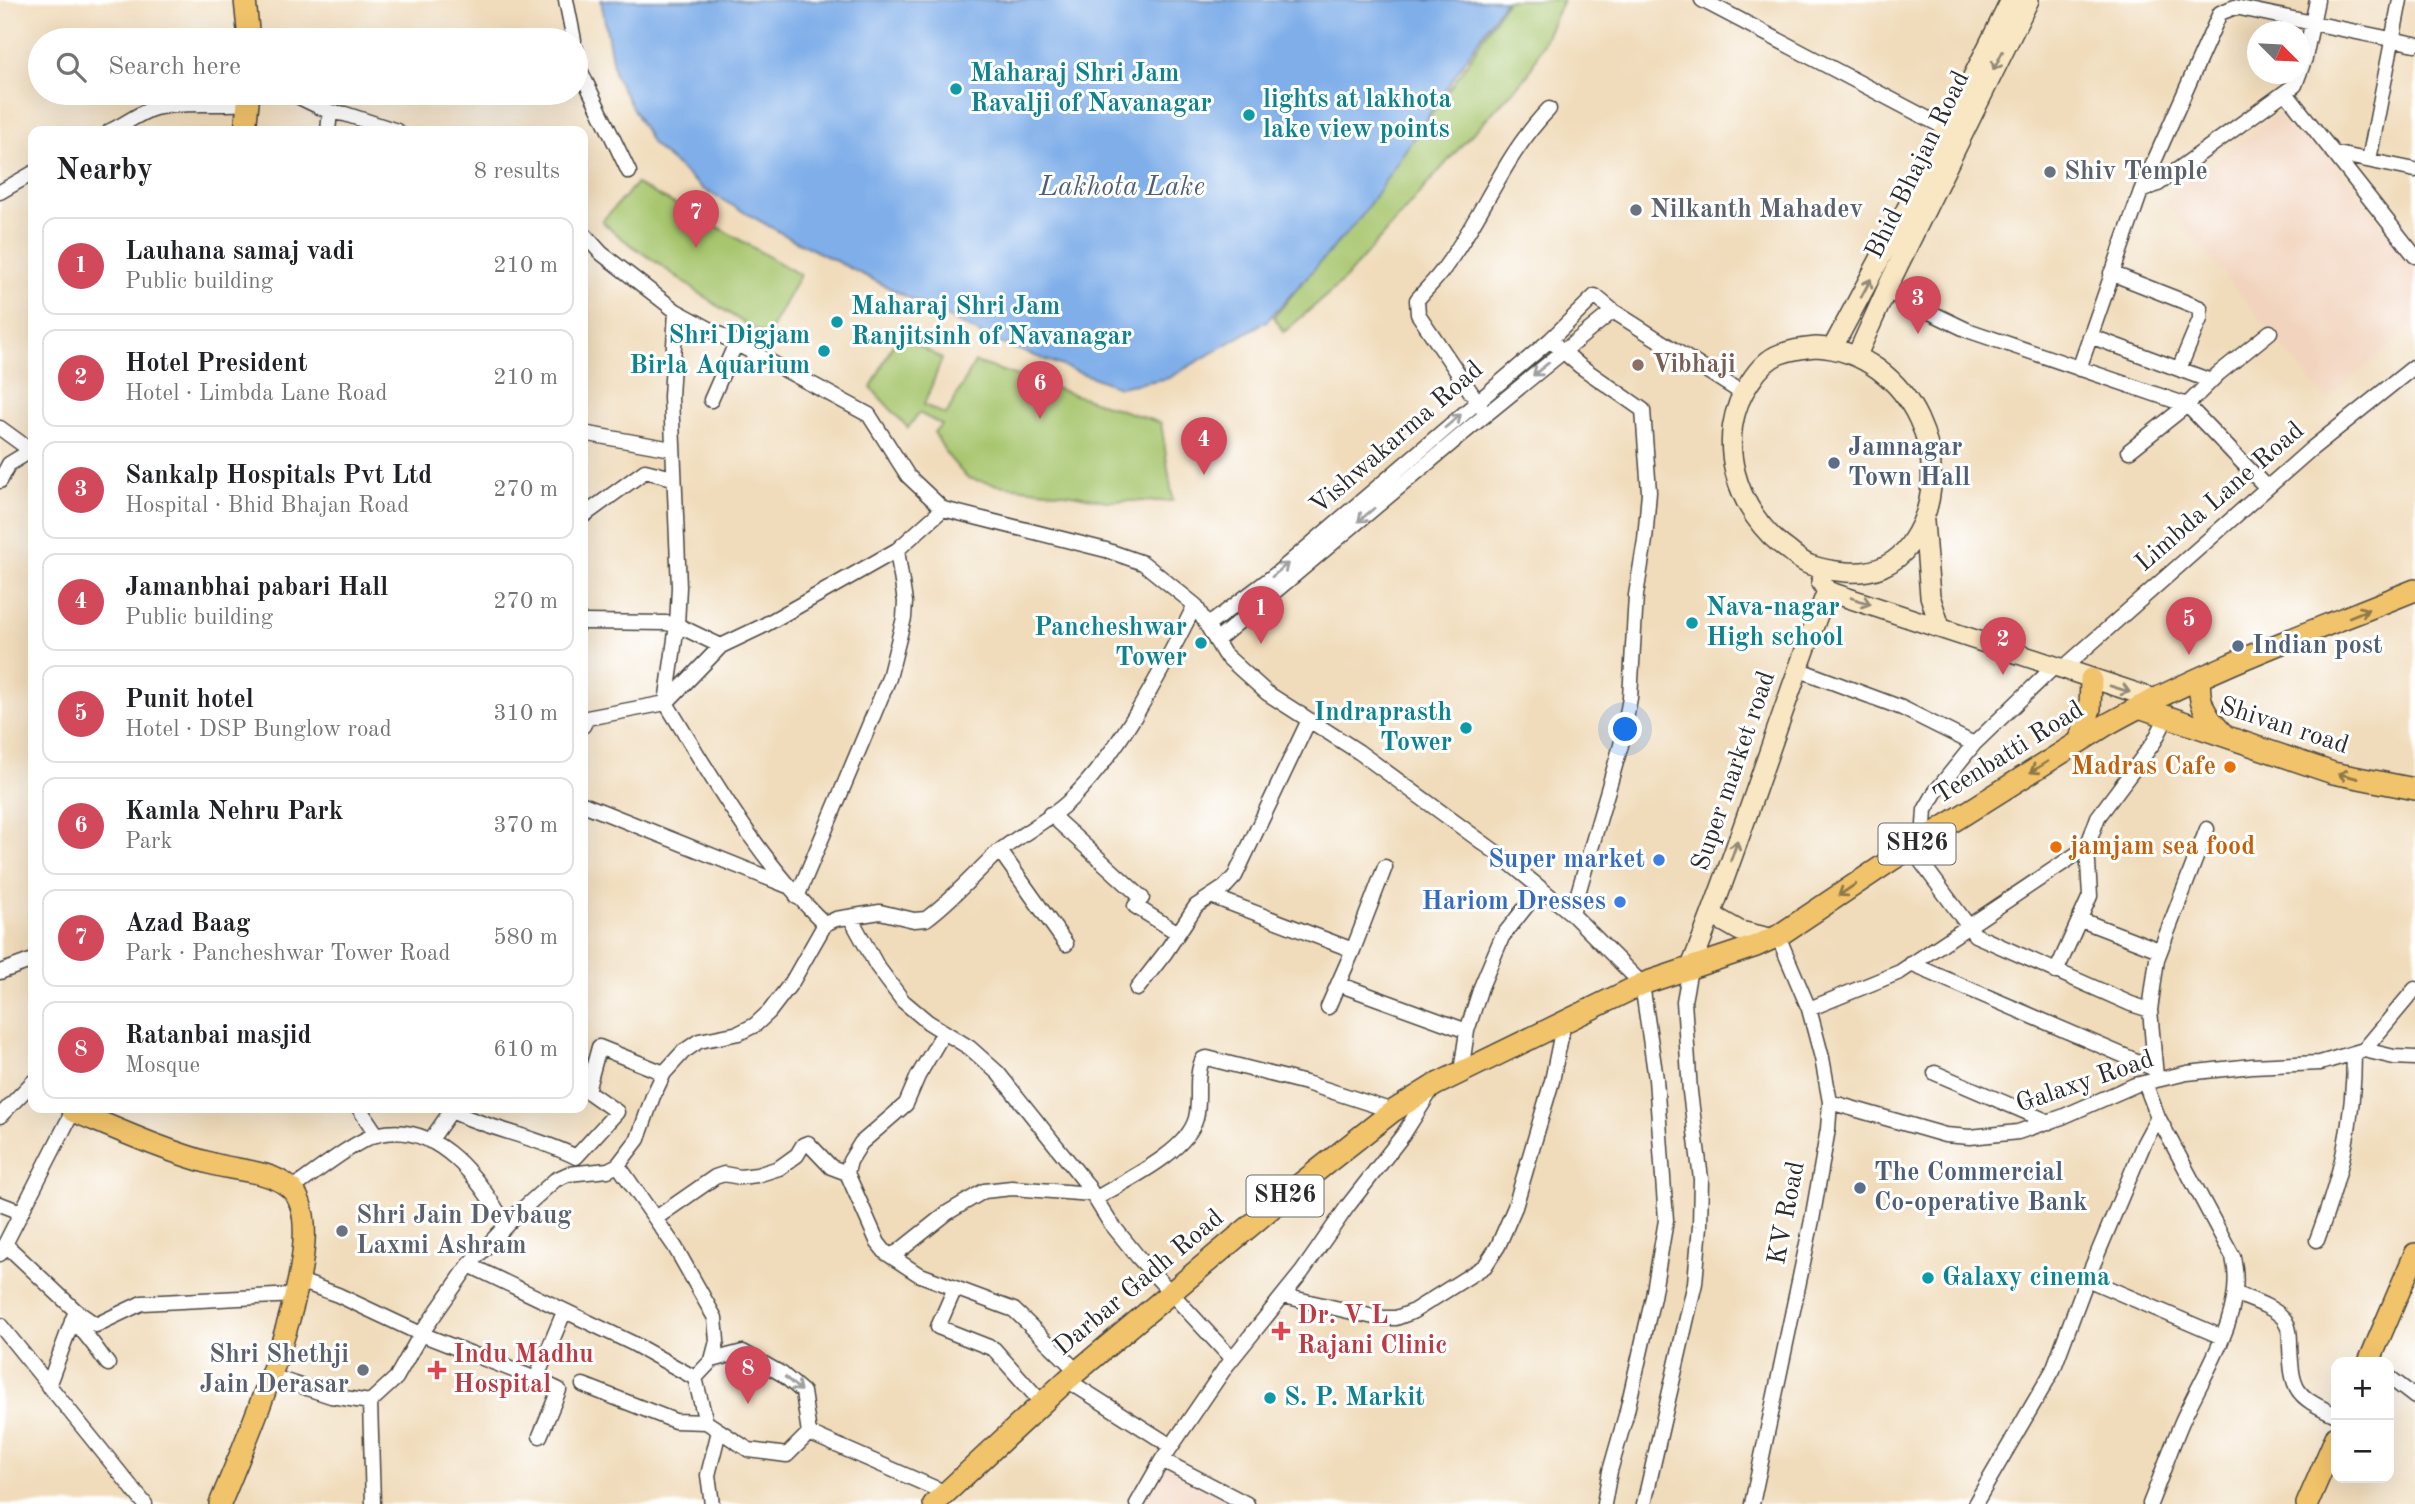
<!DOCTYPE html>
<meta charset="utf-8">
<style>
body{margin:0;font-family:"Old Standard TT",serif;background:#f6f6f6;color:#202124}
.controls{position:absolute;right:21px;bottom:21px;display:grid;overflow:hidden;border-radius:14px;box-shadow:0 7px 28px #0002}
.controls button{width:63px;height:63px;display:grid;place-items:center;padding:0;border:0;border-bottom:2px solid #e0e0e0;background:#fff;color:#202124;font:35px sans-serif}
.compass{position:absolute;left:2247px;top:21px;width:63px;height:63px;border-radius:50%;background:#fff;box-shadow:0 7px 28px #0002;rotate:114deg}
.you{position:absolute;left:1626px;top:730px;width:24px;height:24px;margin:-18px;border:5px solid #fff;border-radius:50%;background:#1a73e8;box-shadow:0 0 0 10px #1a73e833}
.badge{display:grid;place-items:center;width:46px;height:46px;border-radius:50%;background:#d1495b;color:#fff;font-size:23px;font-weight:700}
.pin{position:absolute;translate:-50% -58px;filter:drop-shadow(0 2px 4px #0008)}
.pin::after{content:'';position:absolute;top:37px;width:24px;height:21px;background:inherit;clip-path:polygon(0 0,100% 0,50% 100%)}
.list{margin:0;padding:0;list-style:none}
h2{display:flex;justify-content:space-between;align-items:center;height:91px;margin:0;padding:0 28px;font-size:30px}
h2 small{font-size:23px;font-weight:400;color:#757577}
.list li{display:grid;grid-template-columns:46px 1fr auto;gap:21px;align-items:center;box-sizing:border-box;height:98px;margin:0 14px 14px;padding:0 14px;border:2px solid #e0e0e0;border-radius:14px}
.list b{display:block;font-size:26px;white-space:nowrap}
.list p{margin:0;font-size:23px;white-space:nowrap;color:#757577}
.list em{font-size:23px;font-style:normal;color:#757577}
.icon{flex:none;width:38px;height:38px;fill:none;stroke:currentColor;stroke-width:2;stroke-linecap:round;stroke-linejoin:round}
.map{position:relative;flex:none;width:2415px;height:1504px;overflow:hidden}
.search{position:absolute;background:#fff;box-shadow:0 7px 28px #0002;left:28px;top:28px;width:560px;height:77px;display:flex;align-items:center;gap:18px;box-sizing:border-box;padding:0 24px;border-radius:38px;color:#757577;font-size:26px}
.panel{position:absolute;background:#fff;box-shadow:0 7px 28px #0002;left:28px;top:126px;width:560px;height:987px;border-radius:14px}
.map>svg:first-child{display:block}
.built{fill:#f2d4be}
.green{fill:#a7c66e;stroke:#69784c;stroke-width:2}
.water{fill:#7faee9;stroke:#556c8a;stroke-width:2}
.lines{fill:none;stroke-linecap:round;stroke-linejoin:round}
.street-casing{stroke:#494540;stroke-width:17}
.secondary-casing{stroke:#494540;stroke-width:22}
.primary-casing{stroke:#494540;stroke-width:24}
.street{stroke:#fff;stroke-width:14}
.secondary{stroke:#f9e7c3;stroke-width:19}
.primary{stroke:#f1c36a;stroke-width:21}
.oneway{stroke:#928977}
.oneway2{stroke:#a0a0a0}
.oneway3{stroke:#8e774a}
.culture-dot{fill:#0f9aa8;stroke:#fff;stroke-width:2.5}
.worship-dot{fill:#6b7280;stroke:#fff;stroke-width:2.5}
.education-dot{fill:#8d6e63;stroke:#fff;stroke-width:2.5}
.service-dot{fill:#5c6f8a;stroke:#fff;stroke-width:2.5}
.food-dot{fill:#e8710a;stroke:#fff;stroke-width:2.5}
.shop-dot{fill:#3f7fe0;stroke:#fff;stroke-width:2.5}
.health-dot{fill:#e0444e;stroke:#fff;stroke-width:2.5}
.labels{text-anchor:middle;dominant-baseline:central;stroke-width:6;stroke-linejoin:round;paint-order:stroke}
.shield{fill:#fff;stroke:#6b6b6b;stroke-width:2}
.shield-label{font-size:24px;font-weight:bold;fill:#2b2b2b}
.culture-label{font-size:26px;font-weight:bold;fill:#0d838f;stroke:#fff;text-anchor:start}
.street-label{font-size:26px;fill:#2b2b2b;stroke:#fff}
.worship-label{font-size:26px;font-weight:bold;fill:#5b616d;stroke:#fff;text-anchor:start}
.education-label{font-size:26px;font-weight:bold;fill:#785e54;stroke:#fff;text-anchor:start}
.service-label{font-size:26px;font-weight:bold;fill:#4e5e75;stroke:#fff;text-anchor:start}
.food-label{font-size:26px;font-weight:bold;fill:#c56008;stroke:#fff;text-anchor:end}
.shop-label{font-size:26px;font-weight:bold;fill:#366cbe;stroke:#fff;text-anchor:end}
.health-label{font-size:26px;font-weight:bold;fill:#be3a42;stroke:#fff;text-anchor:start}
.water-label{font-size:28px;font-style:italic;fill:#4d5f77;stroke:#fff}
</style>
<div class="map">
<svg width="2415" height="1504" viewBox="0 0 2415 1504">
<rect width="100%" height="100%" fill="#fff"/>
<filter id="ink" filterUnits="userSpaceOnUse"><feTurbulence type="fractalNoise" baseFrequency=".0143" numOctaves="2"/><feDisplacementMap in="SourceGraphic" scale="14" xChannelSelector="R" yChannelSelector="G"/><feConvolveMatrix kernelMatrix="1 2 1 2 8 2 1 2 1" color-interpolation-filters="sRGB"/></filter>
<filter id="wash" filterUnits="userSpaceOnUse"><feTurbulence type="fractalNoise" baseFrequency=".00686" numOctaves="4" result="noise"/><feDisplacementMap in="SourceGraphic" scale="28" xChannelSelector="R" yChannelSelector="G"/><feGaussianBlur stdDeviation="1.57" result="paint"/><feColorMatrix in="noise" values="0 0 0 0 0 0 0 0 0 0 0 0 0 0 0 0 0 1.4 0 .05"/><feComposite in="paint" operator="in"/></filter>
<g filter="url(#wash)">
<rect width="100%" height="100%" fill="#f0dbba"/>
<path class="built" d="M 2292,103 L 2415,271 L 2415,325 L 2326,400 L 2163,200 Z
M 1160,1459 L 1245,1504 L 1138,1504 Z"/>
<path class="green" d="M 1507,0 L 1563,0 L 1528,75 L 1468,138 L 1341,283 L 1284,332 L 1274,317 L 1365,206 L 1460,74 Z
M 636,184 L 709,222 L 800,275 L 767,336 C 731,317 700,293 667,270 C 645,253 621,241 602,221 Z
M 898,334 L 942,359 L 924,405 L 946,415 L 975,362 L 1161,423 L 1173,501 L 1106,501 L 1072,494 L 998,485 L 967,478 L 947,455 L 934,432 L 942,425 L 919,413 L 908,428 L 871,388 Z"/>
<path class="water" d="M 601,0 L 1505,0 L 1361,217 L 1268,320 L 1169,378 L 1119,387 L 997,342 L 792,239 L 703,189 L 652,144 L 615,76 Z"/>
</g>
<g filter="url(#ink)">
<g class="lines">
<defs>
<path id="street" d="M 566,0 L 574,40
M 1702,0 L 1955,133
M 576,49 L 579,68 L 629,172
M 291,93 L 330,112 L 345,114 L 397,131
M 2286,93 L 2415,256
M 110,131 C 124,125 140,112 155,108 C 185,101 218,106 249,103
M 328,131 L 330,112
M 2333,153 L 2415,170
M 2369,160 L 2400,0
M 2141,191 L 2158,184 L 2295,85 L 2305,58 L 2317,0
M 0,192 L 33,173
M 583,233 L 601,253 L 676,311 L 869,415 L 908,476 L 943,509 L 1106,550 L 1143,563 L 1195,605 L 1224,654 L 1267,693 L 1359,752 L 1501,856 L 1572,914 L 1642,984 L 1656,1079 L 1666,1220 L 1653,1297 L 1626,1415 L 1610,1471 L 1604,1504
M 2111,273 L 2200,308 L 2200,319 L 2179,369
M 1886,291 L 1967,330 L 2187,405 L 2267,488
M 2090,336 L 2211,381
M 1550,340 L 1580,366 L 1643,410 L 1649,492 L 1645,540 L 1636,595 L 1630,698 L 1621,745 L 1572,914
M 2079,369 L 2141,191 L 2220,13 L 2235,7 L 2415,44
M 711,400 L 736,343
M 1481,407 L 1418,314 L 1417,300 C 1426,289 1437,279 1445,267 C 1483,216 1504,155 1549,109
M 0,428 L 33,452
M 583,433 L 672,449
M 2129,451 L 2187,405 L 2218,374 L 2270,332
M 0,481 L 9,464 L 32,450
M 583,516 L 645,471 L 673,478
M 583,622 L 666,623 L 677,625 L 721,646
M 1207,626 L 1276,574 L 1550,340 L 1595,296 L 1613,311 L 1742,393
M 1216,641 L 1472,426 L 1613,311
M 1797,669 L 1902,708 L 1974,744
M 2062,669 L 2310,450 L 2415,366
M 583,726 L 587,718 L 666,703 L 677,625 L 679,587 L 671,397 L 676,311
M 583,804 L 788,886
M 1050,814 L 1142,898 L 1135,906 L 1178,933
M 1923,840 L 1925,810 L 1936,791 L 1974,744 L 2054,667
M 1911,848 L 1975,935 L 2131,1004 L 2150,1010
M 1000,851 L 1066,944
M 1211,896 L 1353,950 L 1328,1007
M 797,897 L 889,678 L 904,618 L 905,602 L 897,550
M 850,917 L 877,966 L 903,1001 L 928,1022 L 970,1048 L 998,1073 L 1085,1182 L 1109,1221 L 1138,1257 L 1232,1359
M 2081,920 L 2159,950
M 825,924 C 759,861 714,781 666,703 L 721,646 L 761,627 L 897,550 L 943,509
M 1353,950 L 1385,867
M 1911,964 L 2155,1069
M 0,972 L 33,960
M 2056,972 L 2090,896 L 2087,847 L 2098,817 L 2154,742 L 2167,717
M 1338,984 L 1467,1031
M 1137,989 L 1165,953 L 1196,906 L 1225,887 L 1235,876 L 1309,720
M 1809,1009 L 1900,972 L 2087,847
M 944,1032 L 918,1076 L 906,1104 L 861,1143 L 850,1161 L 847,1173 L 878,1243 L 886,1253 L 918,1274 L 955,1288
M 2364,1050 L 2394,1057 L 2415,1058
M 1461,1072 L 1467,1031 L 1481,987 L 1502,937 L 1540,889
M 1935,1073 L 2049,1122
M 2156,1077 L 2150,1010 L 2157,959 L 2207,829
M 2145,1083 L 2158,1117 L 2233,1257 C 2247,1314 2203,1373 2181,1424 C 2170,1450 2161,1477 2150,1504
M 1830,1102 L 1945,1135 L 1970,1137 L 2018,1132 L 2062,1117 L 2135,1085 L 2187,1073 L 2252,1066 L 2320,1063 L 2364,1050 L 2415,989
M 359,1108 L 377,1135
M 0,1116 L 33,1082
M 430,1141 L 451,1111 C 492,1130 537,1137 576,1157 L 617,1112 L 587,1091 L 599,1047 L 664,1073
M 618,1165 L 675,1247 L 715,1318 L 717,1341 L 712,1360
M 292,1189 C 312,1175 357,1139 379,1134 C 439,1121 481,1181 506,1226
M 1095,1199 C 1124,1181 1187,1153 1196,1118 C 1201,1100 1194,1076 1203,1059 L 1207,1058 L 1306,1083 L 1393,1111
M 0,1204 L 21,1212
M 656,1218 L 715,1177 L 724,1174 L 740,1177 L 757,1175 L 779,1168 L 797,1155 L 803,1145 L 808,1143 L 831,1167 L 847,1173
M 2317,1240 C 2341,1175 2354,1123 2354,1053
M 5,1244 L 76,1311 L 96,1325 L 142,1303 L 296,1295
M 0,1254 L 73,1111
M 890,1255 L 898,1252 L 947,1213 L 984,1191 L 1012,1188 L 1092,1194
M 469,1265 L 632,1343 L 695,1378 L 706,1422 L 749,1450 L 787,1455 L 809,1433
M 2087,1279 L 2222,1337
M 300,1281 L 338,1295 L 421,1334 L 469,1265 L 518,1213 L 555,1180 L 568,1174 L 608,1170 L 618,1165 L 638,1139 L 653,1096 L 664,1073 L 683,1052 L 699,1041 L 739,1033 L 755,1025 L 769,1012 L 792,982 L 825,924 L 836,919 L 880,912 L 914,920 L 926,919 C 952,900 973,875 997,853 C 1019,835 1046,822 1067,803 C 1119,755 1163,669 1195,605
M 2237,1294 C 2251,1300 2274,1307 2284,1319 C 2290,1327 2290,1337 2290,1346 C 2292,1391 2295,1396 2336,1415
M 1284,1296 L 1378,1318 L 1396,1318 L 1412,1312 L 1485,1266 L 1498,1246 L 1515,1207 L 1552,1081 L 1564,1022
M 72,1320 C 87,1333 96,1349 108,1364
M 0,1325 L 145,1504
M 270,1376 L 331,1396 L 370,1402 L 396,1378 L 421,1334 L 536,1379
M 2389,1377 L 2415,1397
M 695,1378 L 712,1360 L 743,1352 L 782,1374 L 803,1392 L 809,1433
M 1067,1380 L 1171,1446
M 583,1385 L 675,1421 L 706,1422
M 48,1386 L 76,1311
M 370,1402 L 373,1504
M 1042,1403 L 994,1349 L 938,1327 L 955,1288 L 1014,1310 L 1077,1371
M 809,1433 L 946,1493
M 540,1436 L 559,1390 L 536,1379 L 564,1312
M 1162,1460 L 1247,1504
M 712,1504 L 708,1475 L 719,1431
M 1137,1504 L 1162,1460 L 1227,1365 L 1302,1272 L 1347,1207 L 1403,1135 L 1432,1089
M 1644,1504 L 1695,1283 L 1700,1226 L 1701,1179 L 1690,1092 L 1684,1001 L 1690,969
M 1752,1504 L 1812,1220 L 1828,1129 L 1830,1102 L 1822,1058 L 1809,1009 L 1778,936
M 1975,1504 L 2053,1370 L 2087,1279 L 2144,1143 L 2158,1117"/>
<path id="secondary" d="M 1816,347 C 1910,352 1964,468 1910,544 C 1895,566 1871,574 1846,572 C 1834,571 1821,569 1810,565 C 1802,562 1794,555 1788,550 C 1736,514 1712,436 1750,382 C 1757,371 1766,359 1780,354 C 1791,350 1804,348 1816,347 Z
M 1833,347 L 1916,191 L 2011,0
M 1857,355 L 1891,280 L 2029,0
M 1924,522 L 1930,596 L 1940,627
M 1821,582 L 1827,591 L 2155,699
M 1712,915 L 1740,931 L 1774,939
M 1690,969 C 1740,845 1779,716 1827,591"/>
<path id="primary" d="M 245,0 L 249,40
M 245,131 L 249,93
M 2200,678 C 2197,704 2207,717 2224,735
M 2139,707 L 2333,773 L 2415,789
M 2079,742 L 2090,709 L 2091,679
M 75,1108 L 73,1111 C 119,1130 165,1151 213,1164 C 237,1171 268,1170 289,1187 C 342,1229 242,1449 220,1504
M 2369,1362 L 2415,1254
M 934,1504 L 1067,1380 L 1299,1185 L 1393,1111 L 1435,1085 L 1642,984 L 1756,946 L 1778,936 L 1893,859 L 2106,725 C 2204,670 2311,632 2415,590
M 2307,1504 L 2336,1437"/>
</defs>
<use href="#street" class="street-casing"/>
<use href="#secondary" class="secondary-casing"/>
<use href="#primary" class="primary-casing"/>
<use href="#street" class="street"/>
<use href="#secondary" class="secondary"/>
<use href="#primary" class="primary"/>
</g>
<defs><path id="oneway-shaft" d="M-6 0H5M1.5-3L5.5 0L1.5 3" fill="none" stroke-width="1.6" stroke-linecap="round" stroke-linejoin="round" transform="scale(1.75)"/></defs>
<g class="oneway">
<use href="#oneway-shaft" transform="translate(1998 61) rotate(116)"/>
<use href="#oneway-shaft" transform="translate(1866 288) rotate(-62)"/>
<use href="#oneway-shaft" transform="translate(1861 601) rotate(18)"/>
<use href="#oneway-shaft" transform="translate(2120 689) rotate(17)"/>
<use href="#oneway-shaft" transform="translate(1734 851) rotate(-71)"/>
</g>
<g class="oneway2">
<use href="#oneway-shaft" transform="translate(1541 369) rotate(141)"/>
<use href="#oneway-shaft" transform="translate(1453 421) rotate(-40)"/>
<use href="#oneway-shaft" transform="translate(1366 515) rotate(140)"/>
<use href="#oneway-shaft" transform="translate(1280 570) rotate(-40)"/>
<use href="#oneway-shaft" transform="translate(793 1384) rotate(41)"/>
</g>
<g class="oneway3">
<use href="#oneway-shaft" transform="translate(2359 613) rotate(-22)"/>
<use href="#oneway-shaft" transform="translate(2039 767) rotate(148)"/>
<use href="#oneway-shaft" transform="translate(2348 776) rotate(-166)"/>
<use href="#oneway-shaft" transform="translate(1847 890) rotate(146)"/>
</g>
</g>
<g class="culture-dot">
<circle cx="956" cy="89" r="7"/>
<circle cx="1249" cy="115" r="7"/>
<circle cx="837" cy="322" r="7"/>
<circle cx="824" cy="351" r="7"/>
<circle cx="1692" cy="623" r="7"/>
<circle cx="1201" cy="643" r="7"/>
<circle cx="1466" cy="728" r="7"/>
<circle cx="1928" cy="1278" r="7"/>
<circle cx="1270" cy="1398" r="7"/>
</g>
<g class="worship-dot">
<circle cx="2050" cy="172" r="7"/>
<circle cx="1636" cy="210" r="7"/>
<circle cx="342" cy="1231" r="7"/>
<circle cx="363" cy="1370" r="7"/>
</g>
<circle class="education-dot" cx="1638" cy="365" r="7"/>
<g class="service-dot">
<circle cx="1834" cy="463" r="7"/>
<circle cx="2238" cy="646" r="7"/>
<circle cx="1860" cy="1188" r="7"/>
</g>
<g class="food-dot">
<circle cx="2230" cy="767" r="7"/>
<circle cx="2056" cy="847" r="7"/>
</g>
<g class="shop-dot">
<circle cx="1659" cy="860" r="7"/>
<circle cx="1620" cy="902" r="7"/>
</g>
<g class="health-dot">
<path d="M1277.5 1320.5h7v7h7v7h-7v7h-7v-7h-7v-7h7z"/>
<path d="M433.5 1359.5h7v7h7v7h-7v7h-7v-7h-7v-7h7z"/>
</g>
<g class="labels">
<g class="shield">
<rect x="1878.5" y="823.5" width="77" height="41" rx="5"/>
<rect x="1246.5" y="1175.5" width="77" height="41" rx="5"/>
</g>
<g class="shield-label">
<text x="1917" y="844">SH26</text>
<text x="1285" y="1196">SH26</text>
</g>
<g class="culture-label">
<text x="970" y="74">Maharaj Shri Jam<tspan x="970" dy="30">Ravalji of Navanagar</tspan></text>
<text x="1263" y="100">lights at lakhota<tspan x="1263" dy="30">lake view points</tspan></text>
<text x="851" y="307">Maharaj Shri Jam<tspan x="851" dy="30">Ranjitsinh of Navanagar</tspan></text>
<text x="810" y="336" text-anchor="end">Shri Digjam<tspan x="810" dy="30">Birla Aquarium</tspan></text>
<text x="1706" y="608">Nava-nagar<tspan x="1706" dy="30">High school</tspan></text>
<text x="1187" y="628" text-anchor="end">Pancheshwar<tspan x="1187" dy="30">Tower</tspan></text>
<text x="1452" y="713" text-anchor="end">Indraprasth<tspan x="1452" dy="30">Tower</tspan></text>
<text x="1942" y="1278">Galaxy cinema</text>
<text x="1284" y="1398">S. P. Markit</text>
</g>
<g class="street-label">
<text transform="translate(1918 165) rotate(-64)">Bhid Bhajan Road</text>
<text transform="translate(1397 438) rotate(-41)">Vishwakarma Road</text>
<text transform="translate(2220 497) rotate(-41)">Limbda Lane Road</text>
<text transform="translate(2284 726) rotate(18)">Shivan road</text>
<text transform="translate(2009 753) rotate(-32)">Teenbatti Road</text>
<text transform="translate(1734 771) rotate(-71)">Super market road</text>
<text transform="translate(2085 1082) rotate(-19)">Galaxy Road</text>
<text transform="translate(1787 1213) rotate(-79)">KV Road</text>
<text transform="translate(1139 1283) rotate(-40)">Darbar Gadh Road</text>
</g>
<g class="worship-label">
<text x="2064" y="172">Shiv Temple</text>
<text x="1650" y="210">Nilkanth Mahadev</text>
<text x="356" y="1216">Shri Jain Devbaug<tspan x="356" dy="30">Laxmi Ashram</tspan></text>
<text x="349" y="1355" text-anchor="end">Shri Shethji<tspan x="349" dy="30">Jain Derasar</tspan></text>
</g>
<g class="education-label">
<text x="1652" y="365">Vibhaji</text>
</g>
<g class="service-label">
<text x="1848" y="448">Jamnagar<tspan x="1848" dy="30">Town Hall</tspan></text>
<text x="2252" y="646">Indian post</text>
<text x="1874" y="1173">The Commercial<tspan x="1874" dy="30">Co-operative Bank</tspan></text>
</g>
<g class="food-label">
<text x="2216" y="767">Madras Cafe</text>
<text x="2070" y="847" text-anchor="start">jamjam sea food</text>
</g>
<g class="shop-label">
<text x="1645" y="860">Super market</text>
<text x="1606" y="902">Hariom Dresses</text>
</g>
<g class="health-label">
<text x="1297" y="1316">Dr. V L<tspan x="1297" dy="30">Rajani Clinic</tspan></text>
<text x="453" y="1355">Indu Madhu<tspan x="453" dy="30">Hospital</tspan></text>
</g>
<g class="water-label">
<text x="1122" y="188">Lakhota Lake</text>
</g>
</g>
</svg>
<div class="controls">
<button>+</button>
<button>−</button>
</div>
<svg class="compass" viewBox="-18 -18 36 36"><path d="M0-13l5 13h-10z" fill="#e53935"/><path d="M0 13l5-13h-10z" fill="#757577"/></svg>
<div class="you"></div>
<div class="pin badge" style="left:1261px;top:644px">1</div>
<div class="pin badge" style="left:2003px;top:675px">2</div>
<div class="pin badge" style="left:1918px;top:334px">3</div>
<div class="pin badge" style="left:1204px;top:475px">4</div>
<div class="pin badge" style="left:2189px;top:655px">5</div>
<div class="pin badge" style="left:1040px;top:419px">6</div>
<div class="pin badge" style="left:696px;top:248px">7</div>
<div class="pin badge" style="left:748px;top:1404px">8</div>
<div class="search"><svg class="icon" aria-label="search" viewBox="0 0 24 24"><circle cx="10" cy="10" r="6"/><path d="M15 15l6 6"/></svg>Search here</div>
<section class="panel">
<h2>Nearby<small>8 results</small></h2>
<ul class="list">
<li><span class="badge">1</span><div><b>Lauhana samaj vadi</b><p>Public building</p></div><em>210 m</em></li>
<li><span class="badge">2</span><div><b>Hotel President</b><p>Hotel · Limbda Lane Road</p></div><em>210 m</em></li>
<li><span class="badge">3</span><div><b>Sankalp Hospitals Pvt Ltd</b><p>Hospital · Bhid Bhajan Road</p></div><em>270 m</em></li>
<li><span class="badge">4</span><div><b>Jamanbhai pabari Hall</b><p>Public building</p></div><em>270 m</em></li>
<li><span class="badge">5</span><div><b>Punit hotel</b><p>Hotel · DSP Bunglow road</p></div><em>310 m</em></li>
<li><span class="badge">6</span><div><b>Kamla Nehru Park</b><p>Park</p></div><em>370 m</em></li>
<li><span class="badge">7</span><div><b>Azad Baag</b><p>Park · Pancheshwar Tower Road</p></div><em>580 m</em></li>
<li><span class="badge">8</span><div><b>Ratanbai masjid</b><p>Mosque</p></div><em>610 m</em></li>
</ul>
</section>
</div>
